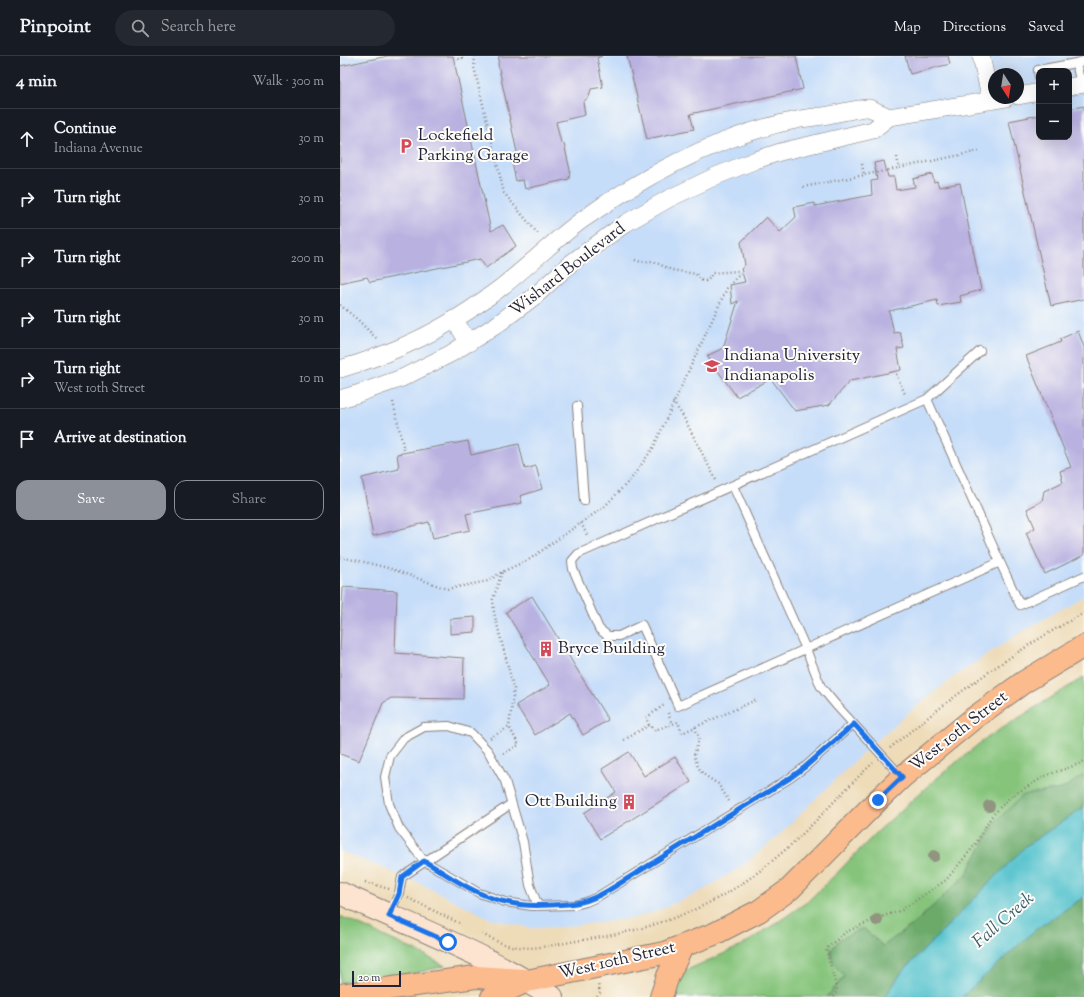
<!DOCTYPE html>
<meta charset="utf-8">
<style>
body{margin:0;font-family:"Sorts Mill Goudy",serif;background:#242831;color:#f1f3f6}
.controls{position:absolute;right:12px;top:12px;display:grid;overflow:hidden;border-radius:8px;box-shadow:0 4px 16px #0002}
.controls button{width:36px;height:36px;display:grid;place-items:center;padding:0;border:0;border-bottom:1px solid #363941;background:#171b24;color:#f1f3f6;font:20px sans-serif}
.compass{position:absolute;left:648px;top:12px;width:36px;height:36px;border-radius:50%;background:#171b24;box-shadow:0 4px 16px #0002;rotate:168deg}
.scale{position:absolute;left:12px;bottom:10px;width:49px;box-sizing:border-box;padding-left:4px;border:2px solid #22223b;border-top:0;font-size:11px;line-height:14px;white-space:nowrap;color:#22223b;-webkit-text-stroke:3px #fdfcf7;paint-order:stroke}
.stop{position:absolute;width:12px;height:12px;margin:-9px;border:3px solid #1a73e8;border-radius:50%;background:#fff}
.stop.end{background:#1a73e8;border-color:#fff;box-shadow:0 1px 4px #0008}
.list{margin:0;padding:0;list-style:none}
h2{display:flex;justify-content:space-between;align-items:center;height:52px;margin:0;padding:0 16px;font-size:17px}
h2 small{font-size:13px;font-weight:400;color:#9ea1a6}
.list li{display:grid;grid-template-columns:26px 1fr auto;gap:12px;align-items:center;box-sizing:border-box;height:60px;padding:0 16px;border-top:1px solid #363941}
.list b{display:block;font-size:15px;white-space:nowrap}
.list p{margin:0;font-size:13px;white-space:nowrap;color:#9ea1a6}
.list em{font-size:13px;font-style:normal;color:#9ea1a6}
.actions{display:flex;gap:8px;padding:12px 16px}
.actions a{flex:1;padding:9px 0;border:1px solid #8c9099;border-radius:12px;text-align:center;font-size:14px;color:#8c9099}
.actions .main{background:#8c9099;color:#fff}
.icon{flex:none;width:22px;height:22px;fill:none;stroke:currentColor;stroke-width:2;stroke-linecap:round;stroke-linejoin:round}
.map{position:relative;flex:none;width:744px;height:941px;overflow:hidden}
header{display:flex;align-items:center;gap:24px;box-sizing:border-box;height:56px;padding:0 20px;background:#171b24;border-bottom:1px solid #363941}
header strong{font-size:19px}
nav{display:flex;gap:22px;margin-inline-start:auto;font-size:14px}
.search{width:280px;height:36px;background:#242831;display:flex;align-items:center;gap:10px;box-sizing:border-box;padding:0 14px;border-radius:22px;color:#9ea1a6;font-size:15px}
main{display:flex}
aside{flex:1;background:#171b24}
.map>svg:first-child{display:block}
.built{fill:#c6ddf9;fill-rule:evenodd}
.green{fill:#86c47b;stroke:#54735b}
.forest{fill:#6caa6b;stroke:#476653}
.water{fill:#56c3ce;stroke:#3c7284}
.building{fill:#b9b2e1}
.lines{fill:none;stroke-linecap:round;stroke-linejoin:round}
.service-casing{stroke:#887f7a;stroke-width:10}
.minor-casing{stroke:#887f7a;stroke-width:18}
.secondary-casing{stroke:#887f7a;stroke-width:24}
.primary-casing{stroke:#887f7a;stroke-width:24}
.path{stroke:#887f7a;stroke-width:2.5;stroke-dasharray:1 3;stroke-linecap:butt}
.service{stroke:#fff;stroke-width:8}
.minor{stroke:#fff;stroke-width:17}
.secondary{stroke:#fde4d1;stroke-width:22}
.primary{stroke:#fbbb8c;stroke-width:22}
.tree{fill:#919580}
.route{stroke:#1a73e8;stroke-width:5}
.labels{text-anchor:middle;dominant-baseline:central;stroke-width:4;stroke-linejoin:round;paint-order:stroke}
.poi-label{font-size:17px;fill:#22223b;stroke:#fdfcf7;text-anchor:start}
.street-label{font-size:17px;fill:#22223b;stroke:#fdfcf7}
.water-label{font-size:18px;font-style:italic;fill:#345a6e;stroke:#fdfcf7}
</style>
<header>
<strong>Pinpoint</strong>
<div class="search"><svg class="icon" aria-label="search" viewBox="0 0 24 24"><circle cx="10" cy="10" r="6"/><path d="M15 15l6 6"/></svg>Search here</div>
<nav><a>Map</a><a>Directions</a><a>Saved</a></nav>
</header>
<main>
<aside>
<h2>4 min<small>Walk · 300 m</small></h2>
<ul class="list">
<li><svg class="icon" aria-label="ahead" viewBox="0 0 24 24"><path d="M12 20V5M6 11l6-6 6 6"/></svg><div><b>Continue</b><p>Indiana Avenue</p></div><em>30 m</em></li>
<li><svg class="icon" aria-label="right" viewBox="0 0 24 24"><path d="M7 20v-9h11M14 6l5 5-5 5"/></svg><div><b>Turn right</b></div><em>30 m</em></li>
<li><svg class="icon" aria-label="right" viewBox="0 0 24 24"><path d="M7 20v-9h11M14 6l5 5-5 5"/></svg><div><b>Turn right</b></div><em>200 m</em></li>
<li><svg class="icon" aria-label="right" viewBox="0 0 24 24"><path d="M7 20v-9h11M14 6l5 5-5 5"/></svg><div><b>Turn right</b></div><em>30 m</em></li>
<li><svg class="icon" aria-label="right" viewBox="0 0 24 24"><path d="M7 20v-9h11M14 6l5 5-5 5"/></svg><div><b>Turn right</b><p>West 10th Street</p></div><em>10 m</em></li>
<li><svg class="icon" aria-label="arrive" viewBox="0 0 24 24"><path d="M6 21V4h12l-3 4 3 4H6"/></svg><div><b>Arrive at destination</b></div></li>
</ul>
<div class="actions"><a class="main">Save</a><a>Share</a></div>
</aside>
<div class="map">
<svg width="744" height="941" viewBox="0 0 744 941">
<rect width="100%" height="100%" fill="#fdfcf7"/>
<filter id="ink" filterUnits="userSpaceOnUse"><feTurbulence type="fractalNoise" baseFrequency=".025" numOctaves="2"/><feDisplacementMap in="SourceGraphic" scale="8" xChannelSelector="R" yChannelSelector="G"/><feConvolveMatrix kernelMatrix="1 2 1 2 8 2 1 2 1" color-interpolation-filters="sRGB"/></filter>
<filter id="wash" filterUnits="userSpaceOnUse"><feTurbulence type="fractalNoise" baseFrequency=".012" numOctaves="4" result="noise"/><feDisplacementMap in="SourceGraphic" scale="16" xChannelSelector="R" yChannelSelector="G"/><feGaussianBlur stdDeviation="0.9" result="paint"/><feColorMatrix in="noise" values="0 0 0 0 0 0 0 0 0 0 0 0 0 0 0 0 0 1.4 0 .05"/><feComposite in="paint" operator="in"/></filter>
<g filter="url(#wash)">
<rect width="100%" height="100%" fill="#eedcb9"/>
<path class="built" d="M 0,0 L 744,0 L 744,540 L 675,580 L 615,620 L 584,644 L 532,688 L 437,781 L 401,811 L 358,837 L 314,856 L 293,862 L 224,871 L 190,872 L 149,862 L 77,826 L 0,795 ZM 699,15 L 729,15 L 729,81 L 699,81 ZM 654,18 L 678,18 L 678,42 L 654,42 Z"/>
<path class="green" d="M 744,621 L 744,719 L 722,733 L 703,737 L 654,767 L 627,818 L 575,867 L 543,890 L 523,872 L 493,908 L 505,919 L 487,941 L 329,941 L 335,923 L 347,914 L 401,890 L 438,866 L 467,846 L 497,817 L 535,778 L 591,727 L 645,683 Z
M 0,860 L 78,896 L 105,910 L 76,917 L 0,927 Z"/>
<path class="forest" d="M 744,719 L 744,751 L 686,790 L 562,916 L 545,941 L 487,941 L 505,920 L 493,908 L 491,894 L 500,883 L 523,872 L 543,890 L 575,867 L 627,818 L 654,767 L 683,739 L 722,733 Z
M 744,841 L 744,941 L 622,941 L 695,874 Z"/>
<path class="water" d="M 744,751 L 744,841 L 695,874 L 622,941 L 545,941 L 562,916 L 686,790 Z"/>
<g id="blocks">
<path class="building" d="M 48,0 L 113,0 L 151,175 L 163,169 L 176,190 L 146,212 L 140,203 L 30,226 L 27,221 L 0,227 L 0,10 Z
M 159,0 L 262,0 L 257,2 L 263,31 L 251,33 L 249,41 L 243,46 L 245,59 L 216,66 L 221,87 L 224,88 L 230,114 L 229,123 L 185,133 L 183,124 L 176,125 L 171,102 L 178,101 L 158,8 Z
M 287,0 L 456,0 L 463,33 L 350,58 L 354,73 L 307,83 Z
M 565,0 L 608,0 L 610,8 L 570,18 Z
M 744,50 L 744,243 L 711,250 L 669,65 L 699,59 L 699,81 L 729,81 L 729,53 Z
M 544,105 L 548,121 L 554,121 L 556,134 L 575,131 L 573,123 L 592,118 L 594,126 L 597,125 L 599,131 L 620,127 L 641,234 L 620,240 L 621,246 L 598,250 L 597,244 L 549,255 L 554,277 L 560,276 L 564,292 L 557,293 L 561,314 L 510,325 L 489,349 L 455,355 L 431,323 L 397,341 L 367,300 L 383,292 L 398,245 L 392,248 L 390,229 L 405,226 L 401,213 L 405,209 L 401,186 L 426,161 L 440,176 L 456,161 L 454,151 L 475,147 L 475,150 L 532,139 L 531,125 L 537,124 L 534,107 Z
M 738,275 L 744,291 L 744,499 L 705,518 L 686,477 L 695,472 L 687,453 L 702,445 L 704,435 L 723,426 L 720,415 L 731,411 L 686,300 L 721,286 L 720,283 Z
M 128,385 L 131,399 L 179,388 L 185,413 L 196,410 L 202,433 L 180,440 L 182,447 L 126,458 L 130,474 L 93,482 L 89,466 L 33,480 L 22,422 L 59,413 L 57,398 Z
M 3,531 L 57,535 L 55,597 L 124,602 L 123,643 L 51,642 L 43,647 L 19,705 L 0,698 L 0,595 Z
M 192,540 L 268,664 L 243,679 L 230,657 L 195,679 L 176,649 L 210,629 L 166,556 Z
M 135,561 L 135,576 L 110,578 L 110,563 Z
M 289,696 L 304,720 L 335,701 L 351,726 L 260,783 L 244,757 L 276,736 L 262,713 Z"/>
</g>
</g>
<g filter="url(#ink)">
<use href="#blocks" fill-opacity="0" stroke="#887f7a" stroke-width="1"/>
<g class="lines">
<defs>
<path id="service" d="M 699,21 L 698,14 L 736,7
M 741,28 L 736,7 L 744,5
M 587,343 L 660,506 L 338,650 L 302,569 L 279,580 L 268,580 L 259,573 L 233,513 L 232,505 L 238,498 L 587,343 L 640,295
M 237,350 L 244,445
M 393,430 L 466,593 L 481,631 L 496,649 L 561,720
M 660,506 L 680,549 L 744,520
M 198,850 L 190,829 L 183,786 L 165,725 L 148,695 L 131,677 L 109,670 L 84,671 L 64,682 L 50,700 L 45,721 L 49,748 L 59,772 L 84,805 L 139,837 L 165,846 L 192,850 L 235,849 L 246,846 L 257,841 L 450,722 L 465,711 L 513,668
M 49,859 L 59,837 L 62,821 L 171,748"/>
<path id="minor" d="M 641,0 L 651,45
M 729,31 L 744,28
M 678,40 L 699,36
M 114,263 L 129,287
M 0,313 C 52,298 104,274 148,241 C 181,218 209,188 242,164 C 308,117 381,78 461,63 C 468,62 475,61 483,60 C 492,59 521,51 529,52 C 535,54 542,58 549,61
M 0,343 L 17,338 L 62,322 L 110,298 L 155,270 L 195,240 L 231,207 L 286,167 L 328,143 L 376,120 L 416,104 L 440,96 L 533,74 L 549,61 L 666,42"/>
<path id="secondary" d="M 0,837 C 71,870 147,898 212,941"/>
<path id="primary" d="M 0,939 L 136,921 L 184,924
M 152,941 L 187,925 L 324,897 L 374,878 L 419,855 L 450,833 L 538,744 L 562,721 L 634,662 L 684,626 L 744,590
M 321,941 L 328,920 L 342,891"/>
</defs>
<use href="#service" class="service-casing"/>
<use href="#minor" class="minor-casing"/>
<use href="#secondary" class="secondary-casing"/>
<use href="#primary" class="primary-casing"/>
<path class="path" d="M 135,0 L 134,11 L 164,137 L 199,179
M 118,3 L 122,2 L 122,0
M 557,101 L 559,112 L 639,95
M 522,108 L 524,119 L 559,112
M 463,131 L 524,119
M 0,249 L 17,263 L 37,283
M 556,318 L 565,338 L 564,339
M 53,346 L 64,394
M 333,346 L 343,360 L 376,424
M 241,467 L 248,481
M 0,501 L 24,506 L 52,513 L 107,533 L 148,525 L 162,516 L 190,503 L 225,478 L 264,451 L 291,423 L 313,392 L 387,232 L 400,218 L 398,215 L 372,217 L 370,222 L 366,225 L 360,224 L 356,218 L 332,214 L 312,205 L 301,206 L 292,203
M 328,657 L 332,668
M 309,669 L 306,662 L 324,649
M 355,671 L 359,683 L 354,699 L 358,711 L 363,718 L 378,728 L 389,745
M 150,682 L 169,671 L 174,633 L 154,557 L 153,543 L 162,516
M 284,684 L 309,669 L 315,674 L 338,666 L 342,677 L 416,644
M 550,692 C 612,641 673,595 744,557
M 163,698 L 179,689 L 169,671
M 25,826 L 49,833
M 68,842 L 119,867
M 142,878 C 154,884 165,890 179,891 C 198,894 222,887 242,884 C 316,874 381,850 438,800 C 472,772 500,737 533,707
M 257,941 L 260,937 L 258,928
M 494,941 L 497,934 L 486,893 L 506,876 L 535,863 L 562,854 L 606,824 L 635,789 L 651,761 L 670,741 L 707,719 L 739,708 L 744,705"/>
<use href="#service" class="service"/>
<use href="#minor" class="minor"/>
<use href="#secondary" class="secondary"/>
<use href="#primary" class="primary"/>
</g>
<g class="tree">
<circle cx="649" cy="750" r="6"/>
<circle cx="594" cy="800" r="6"/>
<circle cx="537" cy="864" r="6"/>
</g>
</g>
<g class="lines" filter="url(#ink)">
<path class="route" d="M 108,886 L 49,860 L 59,838 L 62,821 L 84,805 C 110,820 136,840 166,846 C 181,850 196,850 211,849 C 236,848 247,847 269,834 L 450,722 L 465,711 L 514,668 L 562,721 L 538,744"/>
</g>
<defs>
<symbol id="parking-bare" viewBox="-9 -9 18 18"><path d="M-3.5-5.5H1a3.5 3.5 0 0 1 0 7H-1V5.5H-3.5ZM-1-3.4V-.6H.8a1.4 1.4 0 0 0 0-2.8Z" fill="#d1495b" stroke="#fdfcf7" stroke-width="2.5" paint-order="stroke"/></symbol>
<symbol id="university-bare" viewBox="-9 -9 18 18"><path d="M0-5L7-2L0 1L-7-2ZM-4 1L0 2.5L4 1V4Q0 6-4 4Z" fill="#d1495b" stroke="#fdfcf7" stroke-width="2.5" paint-order="stroke"/></symbol>
<symbol id="building-bare" viewBox="-9 -9 18 18"><path d="M-4-6H4V6H1V3H-1V6H-4ZM-2.5-4.3h1.7v1.8h-1.7ZM.8-4.3h1.7v1.8H.8ZM-2.5-1h1.7V.8h-1.7ZM.8-1h1.7V.8H.8Z" fill="#d1495b" stroke="#fdfcf7" stroke-width="2.5" paint-order="stroke"/></symbol>
</defs>
<g fill-rule="evenodd">
<use href="#parking-bare" x="55" y="79" width="22" height="22"/>
<use href="#university-bare" x="361" y="299" width="22" height="22"/>
<use href="#building-bare" x="195" y="582" width="22" height="22"/>
<use href="#building-bare" x="278" y="735" width="22" height="22"/>
</g>
<g class="labels">
<g class="poi-label">
<text x="78" y="80">Lockefield<tspan x="78" dy="20">Parking Garage</tspan></text>
<text x="384" y="300">Indiana University<tspan x="384" dy="20">Indianapolis</tspan></text>
<text x="218" y="593">Bryce Building</text>
<text x="277" y="746" text-anchor="end">Ott Building</text>
</g>
<g class="street-label">
<text transform="translate(228 214) rotate(-38)">Wishard Boulevard</text>
<text transform="translate(619 676) rotate(-38)">West 10th Street</text>
<text transform="translate(277 905) rotate(-13)">West 10th Street</text>
</g>
<g class="water-label">
<text transform="translate(664 865) rotate(-41)">Fall Creek</text>
</g>
</g>
</svg>
<div class="controls">
<button>+</button>
<button>−</button>
</div>
<svg class="compass" viewBox="-18 -18 36 36"><path d="M0-13l5 13h-10z" fill="#e53935"/><path d="M0 13l5-13h-10z" fill="#9ea1a6"/></svg>
<div class="scale">20 m</div>
<div class="stop" style="left:108px;top:886px"></div>
<div class="stop end" style="left:538px;top:744px"></div>
</div>
</main>
